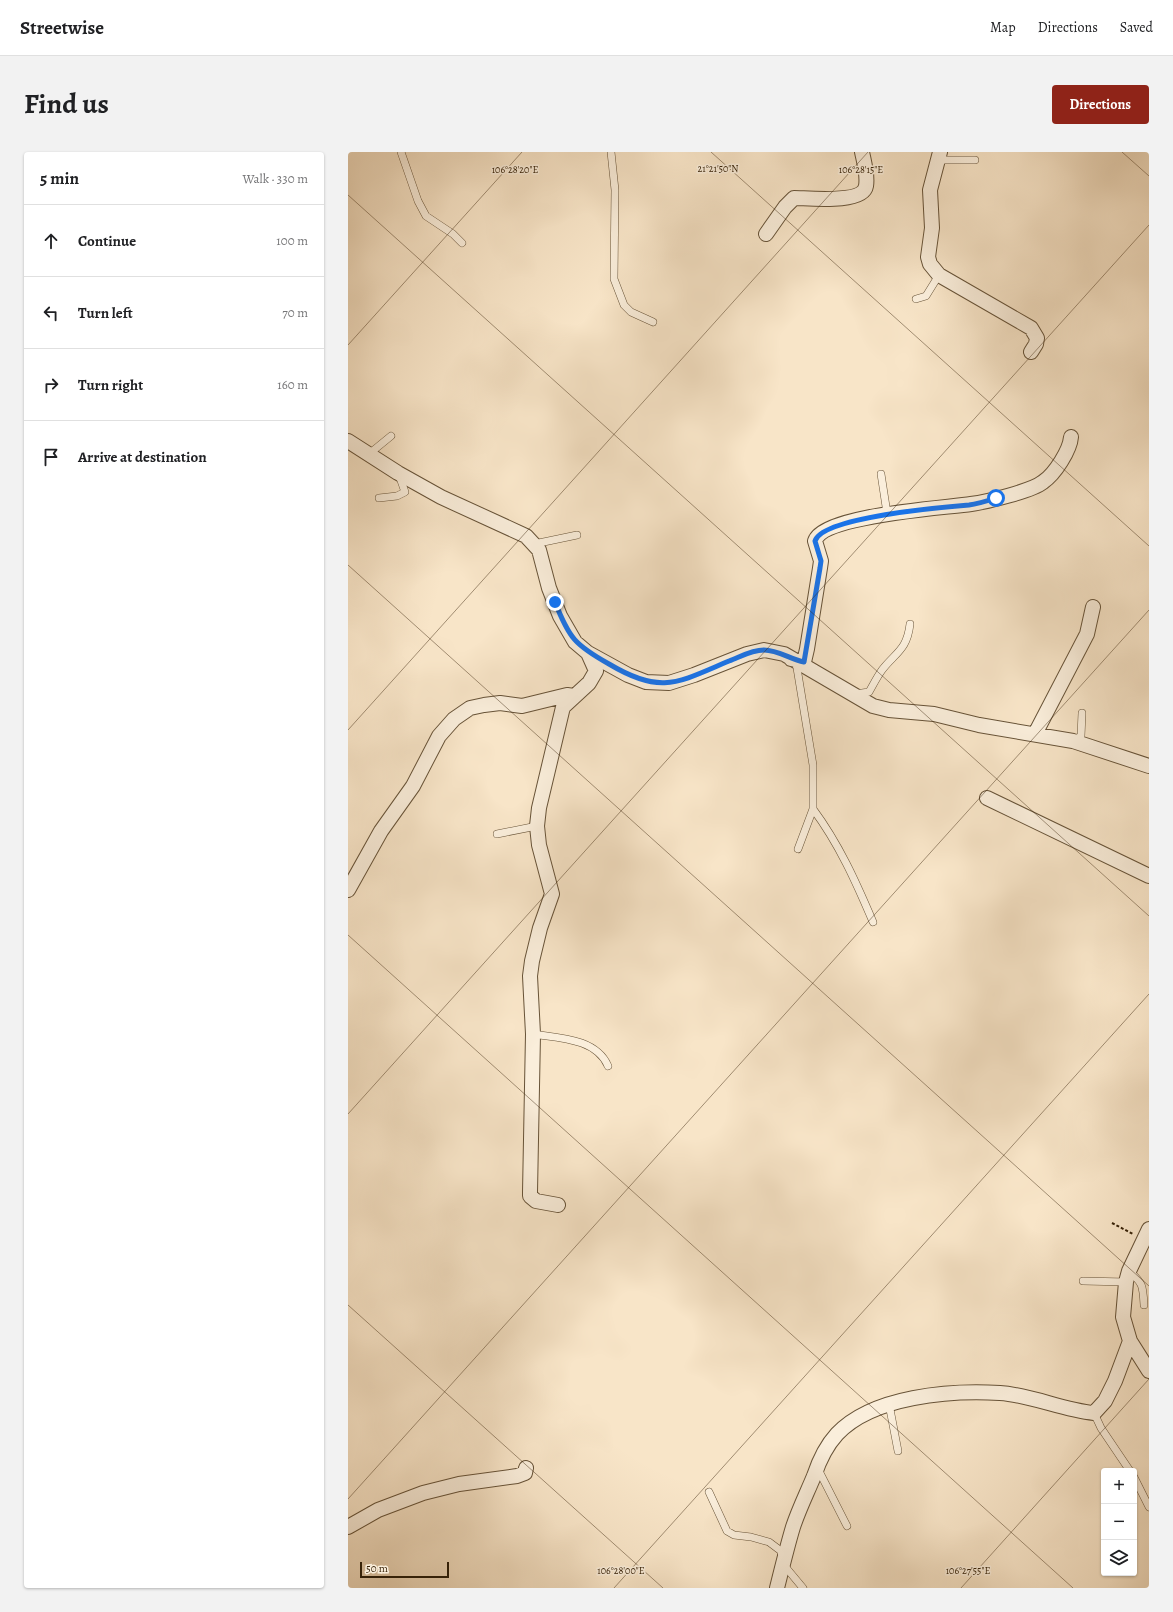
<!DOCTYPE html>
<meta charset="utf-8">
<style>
body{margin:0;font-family:Alegreya,serif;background:#f2f2f2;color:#202124}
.controls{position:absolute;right:12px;bottom:12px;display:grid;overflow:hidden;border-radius:4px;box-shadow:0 1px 3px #0004}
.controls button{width:36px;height:36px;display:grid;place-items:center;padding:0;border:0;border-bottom:1px solid #e0e0e0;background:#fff;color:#202124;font:20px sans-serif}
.scale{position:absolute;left:12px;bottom:10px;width:89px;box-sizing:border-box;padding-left:4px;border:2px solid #372208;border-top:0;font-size:11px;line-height:14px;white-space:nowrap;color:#372208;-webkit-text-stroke:3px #faeedb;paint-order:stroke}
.stop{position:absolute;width:12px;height:12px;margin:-9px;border:3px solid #1a73e8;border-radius:50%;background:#fff}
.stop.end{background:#1a73e8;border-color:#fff;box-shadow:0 1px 4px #0008}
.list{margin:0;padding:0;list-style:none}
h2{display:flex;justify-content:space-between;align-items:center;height:52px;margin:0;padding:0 16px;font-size:17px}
h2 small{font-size:13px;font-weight:400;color:#757577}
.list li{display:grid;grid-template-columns:26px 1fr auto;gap:12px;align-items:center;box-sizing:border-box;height:72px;padding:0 16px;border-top:1px solid #e0e0e0}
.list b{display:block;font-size:15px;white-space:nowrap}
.list em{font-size:13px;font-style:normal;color:#757577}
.icon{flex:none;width:22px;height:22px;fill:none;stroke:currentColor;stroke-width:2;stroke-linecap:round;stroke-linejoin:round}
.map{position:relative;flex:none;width:801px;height:1436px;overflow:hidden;border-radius:4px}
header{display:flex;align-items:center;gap:24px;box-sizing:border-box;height:56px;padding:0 20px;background:#fff;border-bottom:1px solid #e0e0e0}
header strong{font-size:19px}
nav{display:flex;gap:22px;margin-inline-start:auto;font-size:14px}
.intro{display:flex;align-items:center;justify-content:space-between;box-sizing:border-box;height:96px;padding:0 24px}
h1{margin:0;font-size:28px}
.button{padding:10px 18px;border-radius:4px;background:#8f2418;color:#fff;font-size:14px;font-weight:700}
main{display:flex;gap:24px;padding:0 24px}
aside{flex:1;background:#fff;border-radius:4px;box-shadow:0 1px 3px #0004}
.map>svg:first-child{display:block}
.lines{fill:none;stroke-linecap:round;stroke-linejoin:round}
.lane-casing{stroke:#675338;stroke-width:8}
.street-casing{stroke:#675338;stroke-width:16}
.path{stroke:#372208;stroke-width:2;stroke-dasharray:3 2;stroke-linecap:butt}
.lane{stroke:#faeedb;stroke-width:7}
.street{stroke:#faeedb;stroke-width:14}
.route{stroke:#1a73e8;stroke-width:5}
.ticks{fill:none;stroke:#372208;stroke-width:1;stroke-opacity:0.45}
.ticks-label{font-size:10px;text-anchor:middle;fill:#372208;stroke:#faeedb;stroke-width:3;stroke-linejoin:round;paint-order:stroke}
</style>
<header>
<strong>Streetwise</strong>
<nav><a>Map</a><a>Directions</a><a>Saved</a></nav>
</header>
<div class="intro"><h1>Find us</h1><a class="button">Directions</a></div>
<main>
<aside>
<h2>5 min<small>Walk · 330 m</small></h2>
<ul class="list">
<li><svg class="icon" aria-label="ahead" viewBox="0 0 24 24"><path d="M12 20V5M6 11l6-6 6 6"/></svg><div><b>Continue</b></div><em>100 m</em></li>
<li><svg class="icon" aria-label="left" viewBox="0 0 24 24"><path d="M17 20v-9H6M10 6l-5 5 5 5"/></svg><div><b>Turn left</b></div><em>70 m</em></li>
<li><svg class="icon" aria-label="right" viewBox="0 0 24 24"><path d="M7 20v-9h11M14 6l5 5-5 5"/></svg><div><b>Turn right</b></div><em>160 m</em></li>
<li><svg class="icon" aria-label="arrive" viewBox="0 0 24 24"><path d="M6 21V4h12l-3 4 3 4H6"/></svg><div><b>Arrive at destination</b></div></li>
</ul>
</aside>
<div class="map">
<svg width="801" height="1436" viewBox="0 0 801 1436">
<rect width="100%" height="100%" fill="#f8e5c8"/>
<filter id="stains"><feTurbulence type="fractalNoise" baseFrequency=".005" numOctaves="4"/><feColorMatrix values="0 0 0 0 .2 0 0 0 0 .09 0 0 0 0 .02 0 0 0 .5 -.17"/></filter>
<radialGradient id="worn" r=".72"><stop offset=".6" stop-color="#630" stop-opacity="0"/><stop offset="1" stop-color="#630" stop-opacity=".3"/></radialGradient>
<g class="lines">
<defs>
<path id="lane" d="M 53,0 L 70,49 L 78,64 L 105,82 L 114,91
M 263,0 L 267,38 L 266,127 L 276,153 L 283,160 L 305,170
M 591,8 L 627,8
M 568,147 L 578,144 L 591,123
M 21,302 L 43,284
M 533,322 L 539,361
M 31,346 L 49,344 L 57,340 L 51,323
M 186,392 L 229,383
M 448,510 L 465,613 L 465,657 L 450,697
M 507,542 L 521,540 C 525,533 529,525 534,518 C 548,500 559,498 562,472
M 725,589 L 733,584 L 734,561
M 465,657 C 491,692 508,730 525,770
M 149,682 L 189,674
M 185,882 C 210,886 248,886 260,914
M 781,1119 C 795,1131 795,1134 796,1153
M 735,1129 L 778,1130
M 541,1252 L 550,1299
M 746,1261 L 753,1276 L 782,1319
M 470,1317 L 499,1374
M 786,1325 L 801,1355
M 361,1340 L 379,1379 L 386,1383 L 403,1385 L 421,1390 L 433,1399 L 435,1412 L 455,1436"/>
<path id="street" d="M 592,0 L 582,38 L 584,76 L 580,105 L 582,112 L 591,123 L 683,176 L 689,186 L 688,192 L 683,200
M 418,82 L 437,55 L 446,46 C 460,46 515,52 518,34 C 520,23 516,10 514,0
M 0,289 L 50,321 L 93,345 L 178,384 L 191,398 L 201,436 L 212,464 L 227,490 L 240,501 L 280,523 L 298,530 L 321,531 L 346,523 L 399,502 L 416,498 L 436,502 L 525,554 L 541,558 L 586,562 L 631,573 L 725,589 L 801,614
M 443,507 L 456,510 L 459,497 L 472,416 L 473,409 L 467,389 C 475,363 597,356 623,352 C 638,350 684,339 695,330 C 707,322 722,298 723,285
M 687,582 L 739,482 L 745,455
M 639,646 L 801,724
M 0,738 L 33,679 L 65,634 L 91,584 L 106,567 L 122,556 L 136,553 L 152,551 L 174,554 L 219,543 L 226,544
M 210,1053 L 188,1049 L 182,1044 L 182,1040 L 185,882 L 182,824 L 184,809 L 192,776 L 204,742 L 191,693 L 189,674 L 191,656 L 215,555 L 241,531 L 248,519 L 240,501
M 782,1189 L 801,1219
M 0,1375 L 30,1358 L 75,1341 L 111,1332 L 169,1324 L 177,1321 L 178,1316
M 429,1436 C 434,1416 439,1395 445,1375 C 451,1357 459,1341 466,1324 C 471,1309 478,1294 489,1282 C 525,1244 602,1238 652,1241 C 684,1243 714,1258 746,1261 L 757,1249 L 767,1229 L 782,1189 L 775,1165 L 778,1130 L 781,1119 L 801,1077"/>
</defs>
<use href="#lane" class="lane-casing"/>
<use href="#street" class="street-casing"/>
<path class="path" d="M 764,1071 L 785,1082"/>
<use href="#lane" class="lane"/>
<use href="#street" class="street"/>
</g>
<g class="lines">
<path class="route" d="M 207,450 C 221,486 227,493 261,512 C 313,543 329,531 381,509 C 392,505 403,498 416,498 C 430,498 442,507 456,510 L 472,416 L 473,409 L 467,389 C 474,365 596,355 621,353 C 630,352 639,349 648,346"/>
</g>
<path class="ticks" d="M 363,0 L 801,394M 774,0 L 801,24M 0,43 L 801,764M 0,193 L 174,0M 0,413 L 801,1134M 0,578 L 520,0M 0,783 L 725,1436M 0,962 L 801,73M 0,1153 L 315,1436M 0,1347 L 801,458M 266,1436 L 801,842M 613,1436 L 801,1227"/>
<g class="ticks-label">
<text x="370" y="20">21°21'50"N</text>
<text x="167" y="21">106°28'20"E</text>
<text x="513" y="21">106°28'15"E</text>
<text x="273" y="1422">106°28'00"E</text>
<text x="620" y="1422">106°27'55"E</text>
</g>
<rect width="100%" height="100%" filter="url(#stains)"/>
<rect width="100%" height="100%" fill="url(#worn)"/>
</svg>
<div class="controls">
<button>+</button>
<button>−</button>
<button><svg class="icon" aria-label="layers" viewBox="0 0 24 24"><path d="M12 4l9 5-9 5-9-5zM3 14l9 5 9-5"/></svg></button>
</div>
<div class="scale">50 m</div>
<div class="stop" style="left:648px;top:346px"></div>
<div class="stop end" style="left:207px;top:450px"></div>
</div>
</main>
